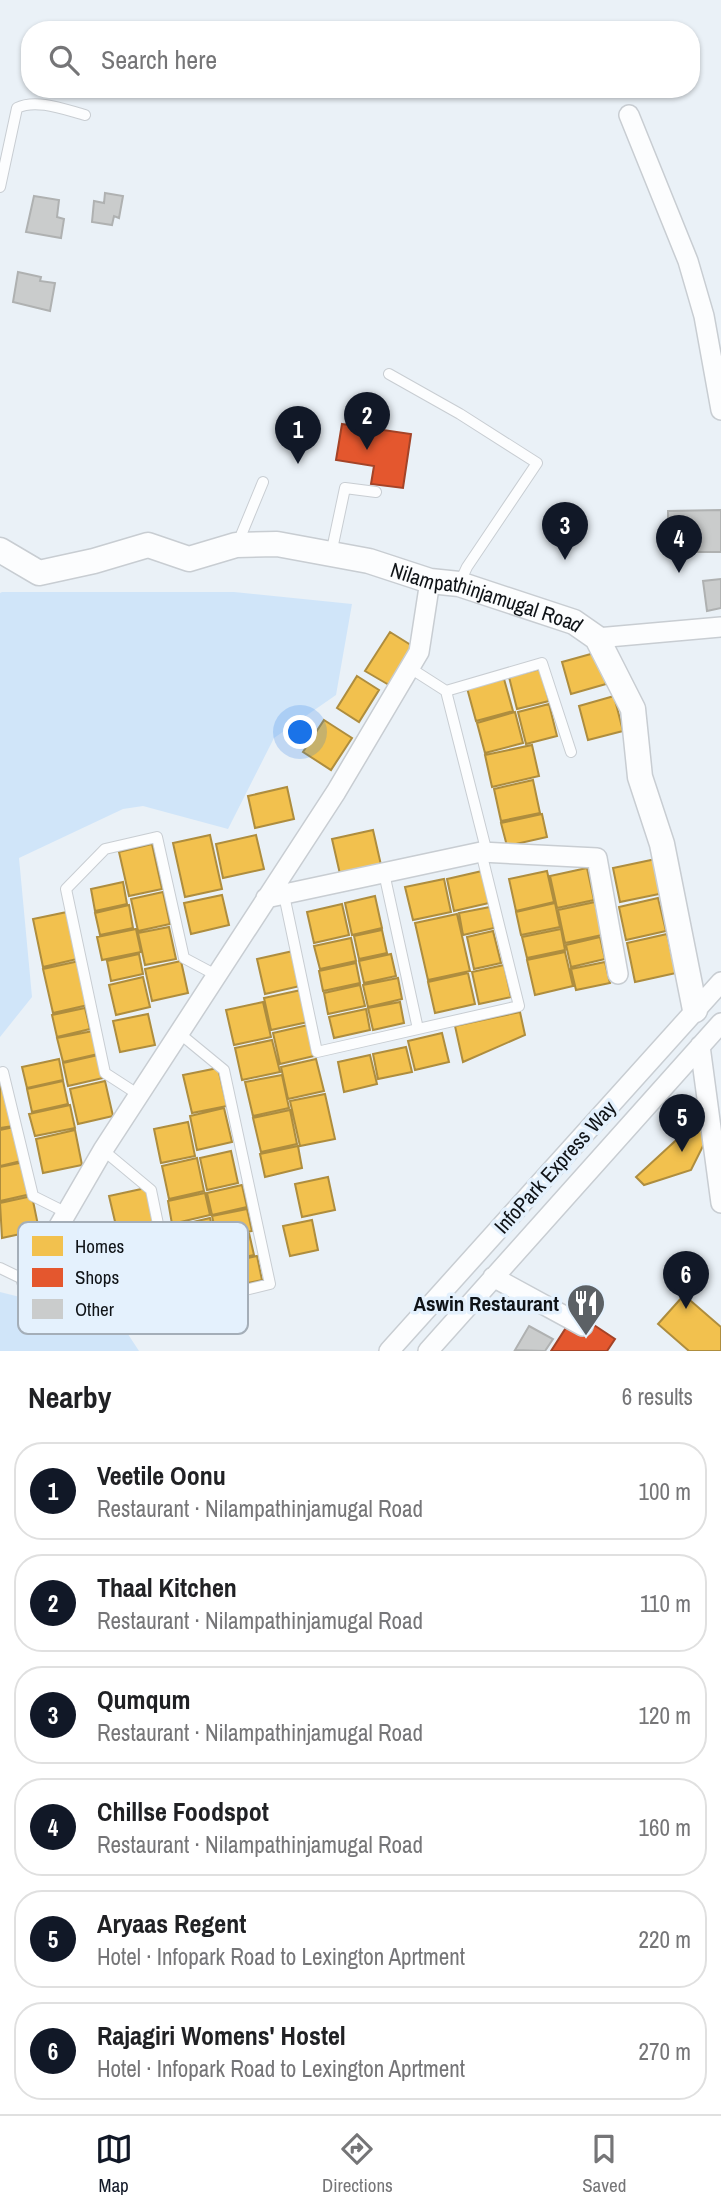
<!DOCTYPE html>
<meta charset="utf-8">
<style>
body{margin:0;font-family:"Archivo Narrow",sans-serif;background:#f2f2f2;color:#202124}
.you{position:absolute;left:301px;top:733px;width:24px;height:24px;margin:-18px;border:5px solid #fff;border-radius:50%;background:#1a73e8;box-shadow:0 0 0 10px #1a73e833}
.badge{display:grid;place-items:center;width:46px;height:46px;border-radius:50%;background:#111827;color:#fff;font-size:23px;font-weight:700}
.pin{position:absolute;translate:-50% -58px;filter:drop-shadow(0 2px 4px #0008)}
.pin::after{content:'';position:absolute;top:37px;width:24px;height:21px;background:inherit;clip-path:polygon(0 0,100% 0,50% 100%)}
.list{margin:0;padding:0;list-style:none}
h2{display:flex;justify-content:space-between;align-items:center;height:91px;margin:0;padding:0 28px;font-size:30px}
h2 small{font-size:23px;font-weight:400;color:#757577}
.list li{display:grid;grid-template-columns:46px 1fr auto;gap:21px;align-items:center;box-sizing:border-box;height:98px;margin:0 14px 14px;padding:0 14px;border:2px solid #e0e0e0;border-radius:28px}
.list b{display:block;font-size:26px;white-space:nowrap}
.list p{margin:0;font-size:23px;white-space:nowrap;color:#757577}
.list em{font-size:23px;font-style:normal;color:#757577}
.icon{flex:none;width:38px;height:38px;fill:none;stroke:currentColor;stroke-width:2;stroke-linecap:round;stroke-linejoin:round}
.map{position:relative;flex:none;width:721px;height:1351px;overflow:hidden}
.search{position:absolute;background:#fff;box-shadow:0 2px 5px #0004;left:21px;right:21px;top:21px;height:77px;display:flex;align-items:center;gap:18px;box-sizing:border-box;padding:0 24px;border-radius:28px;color:#757577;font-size:26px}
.sheet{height:763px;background:#fff}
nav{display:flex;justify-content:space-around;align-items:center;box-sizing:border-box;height:98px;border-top:2px solid #e0e0e0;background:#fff;font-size:19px;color:#757577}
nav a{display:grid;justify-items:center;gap:4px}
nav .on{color:#111827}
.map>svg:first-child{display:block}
.green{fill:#d0e5f9}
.homes{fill:#f2c14e;stroke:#ae8d3e;stroke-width:2}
.shops{fill:#e4572e;stroke:#a44327;stroke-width:2}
.building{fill:#cacccc;stroke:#afb1b1;stroke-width:2}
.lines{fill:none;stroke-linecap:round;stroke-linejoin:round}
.service-casing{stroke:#c8cdd2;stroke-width:12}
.minor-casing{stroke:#c8cdd2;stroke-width:22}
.tertiary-casing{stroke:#c8cdd2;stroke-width:27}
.service{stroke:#fcfdfe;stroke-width:10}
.minor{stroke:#fcfdfe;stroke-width:19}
.tertiary{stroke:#fcfdfe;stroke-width:24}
.labels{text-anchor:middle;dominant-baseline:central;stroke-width:7;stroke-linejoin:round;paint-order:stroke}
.street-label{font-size:21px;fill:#0f1317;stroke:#e4f1fd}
.poi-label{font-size:21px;font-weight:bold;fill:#0f1317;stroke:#e4f1fd;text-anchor:end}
.key{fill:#e4f1fd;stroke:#a4aeb8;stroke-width:2}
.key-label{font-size:19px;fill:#0f1317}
</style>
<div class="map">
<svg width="721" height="1351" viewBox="0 0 721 1351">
<rect width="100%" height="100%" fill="#eaf1f7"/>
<path class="green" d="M 2,592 L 234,592 L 352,604 L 336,695 L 274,738 L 228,829 L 143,806 L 123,809 L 19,858 L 32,997 L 0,1037 L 0,593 Z
M 0,1292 L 120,1322 L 139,1351 L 0,1351 Z"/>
<path class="homes" d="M 390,632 L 414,647 L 389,685 L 365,671 Z
M 598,652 L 606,684 L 571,694 L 562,662 Z
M 540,669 L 549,701 L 517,709 L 509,677 Z
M 357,676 L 379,690 L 359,722 L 337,708 Z
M 504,679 L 513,711 L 476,721 L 467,688 Z
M 614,696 L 623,731 L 588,740 L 579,706 Z
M 549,704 L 557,736 L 526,744 L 518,712 Z
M 515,712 L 523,743 L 485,753 L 477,723 Z
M 324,720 L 352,738 L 331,770 L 303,752 Z
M 532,745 L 539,776 L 492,787 L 485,755 Z
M 533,780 L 540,813 L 501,821 L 494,789 Z
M 287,787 L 294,819 L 255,828 L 248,796 Z
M 542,814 L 547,837 L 507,846 L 501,823 Z
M 373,830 L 381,865 L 340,874 L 332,839 Z
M 210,835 L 222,889 L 185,897 L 173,843 Z
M 256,835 L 264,869 L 223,878 L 216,844 Z
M 152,844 L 162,889 L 129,896 L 119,852 Z
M 656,859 L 664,893 L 620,902 L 613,868 Z
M 587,868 L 594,900 L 557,908 L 550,876 Z
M 482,871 L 489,903 L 454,911 L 447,879 Z
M 547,871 L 554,902 L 516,911 L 509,879 Z
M 444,879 L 451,912 L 413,920 L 405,887 Z
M 123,882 L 127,904 L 95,911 L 91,889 Z
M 163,892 L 170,924 L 138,931 L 131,899 Z
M 222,895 L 229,925 L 191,934 L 184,903 Z
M 375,896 L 382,928 L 352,935 L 345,903 Z
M 658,898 L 666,931 L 626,940 L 619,907 Z
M 595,902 L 602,935 L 565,943 L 558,910 Z
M 555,903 L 560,927 L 521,935 L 516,912 Z
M 342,904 L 349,935 L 314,943 L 307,912 Z
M 129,905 L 133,928 L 100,935 L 95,913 Z
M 490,907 L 494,928 L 463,935 L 459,913 Z
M 67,912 L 77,959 L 43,967 L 33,919 Z
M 457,914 L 470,971 L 428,980 L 415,923 Z
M 169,927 L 176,959 L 145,965 L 138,933 Z
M 136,929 L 141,952 L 102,960 L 97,937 Z
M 561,929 L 565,950 L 527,958 L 522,937 Z
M 382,930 L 387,953 L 359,959 L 354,936 Z
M 493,931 L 501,963 L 474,969 L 467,937 Z
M 667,934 L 676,973 L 635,982 L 627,943 Z
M 600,937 L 605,959 L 571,967 L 566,945 Z
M 351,938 L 356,961 L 320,969 L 314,946 Z
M 293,951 L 300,986 L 265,994 L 257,959 Z
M 565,952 L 573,986 L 535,995 L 527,960 Z
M 139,954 L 143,974 L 111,981 L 107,961 Z
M 391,954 L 396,976 L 364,983 L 359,961 Z
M 79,961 L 88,1005 L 53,1013 L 43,969 Z
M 181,961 L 188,993 L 152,1001 L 145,969 Z
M 605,962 L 610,983 L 576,990 L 571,969 Z
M 356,963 L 360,983 L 323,991 L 319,971 Z
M 504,965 L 511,997 L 479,1004 L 472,972 Z
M 468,973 L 475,1004 L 435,1013 L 428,982 Z
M 143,977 L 150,1007 L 116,1015 L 109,985 Z
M 398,978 L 402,999 L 368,1007 L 363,985 Z
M 360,985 L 365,1006 L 328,1014 L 324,993 Z
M 301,990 L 308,1022 L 271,1030 L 264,998 Z
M 263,1002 L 271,1037 L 234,1045 L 226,1010 Z
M 400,1002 L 404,1023 L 373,1030 L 368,1008 Z
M 85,1008 L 90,1029 L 57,1037 L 52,1015 Z
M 366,1009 L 370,1030 L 334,1038 L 329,1017 Z
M 520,1012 L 525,1035 L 463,1062 L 455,1026 Z
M 148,1014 L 155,1045 L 120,1052 L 113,1021 Z
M 308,1025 L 314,1056 L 280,1064 L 273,1033 Z
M 93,1031 L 98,1054 L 63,1062 L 57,1038 Z
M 442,1033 L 449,1062 L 415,1070 L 408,1041 Z
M 272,1040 L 280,1072 L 242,1080 L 235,1048 Z
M 406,1047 L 412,1072 L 378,1079 L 373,1054 Z
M 98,1055 L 103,1078 L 68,1086 L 63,1063 Z
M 370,1055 L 377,1084 L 344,1092 L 338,1062 Z
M 59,1059 L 63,1080 L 27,1088 L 22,1067 Z
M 316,1059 L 324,1091 L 288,1099 L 281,1067 Z
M 218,1068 L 227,1106 L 192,1113 L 183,1075 Z
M 282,1075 L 289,1108 L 253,1116 L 245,1082 Z
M 3,1081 L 13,1126 L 0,1128 L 0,1082 Z
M 63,1081 L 68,1104 L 32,1112 L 27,1089 Z
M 105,1081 L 113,1116 L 78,1124 L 70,1089 Z
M 325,1094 L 335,1139 L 300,1146 L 290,1101 Z
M 70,1105 L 75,1128 L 35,1136 L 29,1114 Z
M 224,1108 L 232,1142 L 197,1150 L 190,1116 Z
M 290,1110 L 297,1144 L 261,1152 L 253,1118 Z
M 697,1121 L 709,1134 L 691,1170 L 644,1185 L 636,1177 Z
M 188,1122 L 195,1156 L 161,1163 L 154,1129 Z
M 14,1127 L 21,1161 L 0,1166 L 0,1130 Z
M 75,1130 L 82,1165 L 43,1173 L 36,1139 Z
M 298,1146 L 302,1168 L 265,1177 L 260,1154 Z
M 231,1151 L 238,1183 L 207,1190 L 200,1158 Z
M 197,1158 L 204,1191 L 169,1199 L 162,1166 Z
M 24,1162 L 31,1194 L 0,1201 L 0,1167 Z
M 328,1177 L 335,1210 L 302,1217 L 295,1184 Z
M 242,1185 L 247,1207 L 212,1215 L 207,1193 Z
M 146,1188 L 154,1222 L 117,1230 L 109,1196 Z
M 205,1193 L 210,1215 L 172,1224 L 168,1201 Z
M 32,1196 L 39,1230 L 2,1238 L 0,1203 Z
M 247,1209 L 252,1231 L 217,1238 L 212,1216 Z
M 210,1218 L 215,1239 L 181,1247 L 176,1226 Z
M 312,1220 L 318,1250 L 290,1256 L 283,1226 Z
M 249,1233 L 254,1255 L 222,1262 L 217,1240 Z
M 257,1256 L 262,1280 L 229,1287 L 224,1263 Z
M 684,1295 L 721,1327 L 721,1351 L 689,1351 L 658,1324 Z"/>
<path class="shops" d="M 342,424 L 411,434 L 403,488 L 371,484 L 374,466 L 336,460 Z
M 569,1323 L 587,1335 L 594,1325 L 615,1339 L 607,1351 L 551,1351 Z"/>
<path class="building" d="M 105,193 L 123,196 L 119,218 L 114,216 L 112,225 L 92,222 L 94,201 L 104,203 Z
M 34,196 L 59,200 L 57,217 L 64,219 L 61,238 L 26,232 Z
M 18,272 L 41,277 L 40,281 L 55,283 L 50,311 L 13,302 Z
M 721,510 L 721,552 L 668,552 L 668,511 Z
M 721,579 L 721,608 L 707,611 L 703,581 Z
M 529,1326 L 553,1339 L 545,1351 L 515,1350 Z"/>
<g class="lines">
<defs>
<path id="service" d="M 0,187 L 17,108 C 36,98 66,110 85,115
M 389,374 L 460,414 L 537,463 L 467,567 L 459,584
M 237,545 L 263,482
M 331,554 L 345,488 L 376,492
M 410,668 L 446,691 L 487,853
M 446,691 L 542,663 L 571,752
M 384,873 L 418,1029
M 284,895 L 317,1052 L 519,1006 L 481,852
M 0,1073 L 3,1072 L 33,1196 L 67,1213
M 139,1095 L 105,1073 L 66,889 L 105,849 L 157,837 L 184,958 L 216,975
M 103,1150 L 151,1190 L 175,1307 L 270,1284 L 224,1070 L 179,1033
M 0,1268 L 27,1281"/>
<path id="minor" d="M 629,115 L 688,261 L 704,316 L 721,410
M 597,638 L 721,627
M 266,898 L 481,852 L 597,858 L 618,974
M 700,1046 L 721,1203
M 493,1277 L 583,1326
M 27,1281 L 103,1150 L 336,792 L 419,652 L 430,581
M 389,1351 L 721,982
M 428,1351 L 721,1023"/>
<g id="tertiary">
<path id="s1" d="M 0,550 L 39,573 L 94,561 L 148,545 L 189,559 L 236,545 L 277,544 L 369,561 L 430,581 L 459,584 L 574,622 L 597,638 L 633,709 L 640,777 L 662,844 L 695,1010"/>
</g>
</defs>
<use href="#service" class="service-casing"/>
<use href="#minor" class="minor-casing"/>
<use href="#tertiary" class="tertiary-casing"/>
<use href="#service" class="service"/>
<use href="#minor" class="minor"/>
<use href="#tertiary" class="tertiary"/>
</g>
<defs>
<symbol id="restaurant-pin" viewBox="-11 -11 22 30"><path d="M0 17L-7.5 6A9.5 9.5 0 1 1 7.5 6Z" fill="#5c6165" stroke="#e4f1fd"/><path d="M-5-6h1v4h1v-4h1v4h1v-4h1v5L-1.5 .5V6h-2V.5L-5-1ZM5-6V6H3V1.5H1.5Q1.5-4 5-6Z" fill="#fff"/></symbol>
</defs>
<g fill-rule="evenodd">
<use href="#restaurant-pin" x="564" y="1281" width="44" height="60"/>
</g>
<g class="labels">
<g class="street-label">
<text stroke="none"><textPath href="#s1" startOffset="508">Nilampathinjamugal Road</textPath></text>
<text transform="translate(555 1167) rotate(-48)">InfoPark Express Way</text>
</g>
<g class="poi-label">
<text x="559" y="1303">Aswin Restaurant</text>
</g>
</g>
<rect x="18" y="1222" width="230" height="112" rx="10" class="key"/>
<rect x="32" y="1236" width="31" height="20" fill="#f2c14e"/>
<rect x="32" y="1268" width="31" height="19" fill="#e4572e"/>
<rect x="32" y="1299" width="31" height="20" fill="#cacccc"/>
<g class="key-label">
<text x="75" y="1253">Homes</text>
<text x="75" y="1284">Shops</text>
<text x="75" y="1316">Other</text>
</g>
</svg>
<div class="you"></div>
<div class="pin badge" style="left:298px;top:464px">1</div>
<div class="pin badge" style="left:367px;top:450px">2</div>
<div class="pin badge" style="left:565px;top:560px">3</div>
<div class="pin badge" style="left:679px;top:573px">4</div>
<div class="pin badge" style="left:682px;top:1152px">5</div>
<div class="pin badge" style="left:686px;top:1309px">6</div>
<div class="search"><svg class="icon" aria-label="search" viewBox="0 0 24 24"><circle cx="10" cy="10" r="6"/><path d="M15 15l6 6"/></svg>Search here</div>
</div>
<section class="sheet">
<h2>Nearby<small>6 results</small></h2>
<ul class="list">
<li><span class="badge">1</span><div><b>Veetile Oonu</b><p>Restaurant · Nilampathinjamugal Road</p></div><em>100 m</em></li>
<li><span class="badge">2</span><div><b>Thaal Kitchen</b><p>Restaurant · Nilampathinjamugal Road</p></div><em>110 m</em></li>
<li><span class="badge">3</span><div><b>Qumqum</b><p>Restaurant · Nilampathinjamugal Road</p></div><em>120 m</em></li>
<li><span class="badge">4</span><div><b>Chillse Foodspot</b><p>Restaurant · Nilampathinjamugal Road</p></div><em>160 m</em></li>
<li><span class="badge">5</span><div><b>Aryaas Regent</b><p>Hotel · Infopark Road to Lexington Aprtment</p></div><em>220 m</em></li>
<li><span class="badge">6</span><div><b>Rajagiri Womens' Hostel</b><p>Hotel · Infopark Road to Lexington Aprtment</p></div><em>270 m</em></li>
</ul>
</section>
<nav>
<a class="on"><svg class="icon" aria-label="map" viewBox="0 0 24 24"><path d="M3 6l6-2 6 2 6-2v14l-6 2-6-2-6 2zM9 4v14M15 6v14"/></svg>Map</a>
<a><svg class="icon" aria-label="directions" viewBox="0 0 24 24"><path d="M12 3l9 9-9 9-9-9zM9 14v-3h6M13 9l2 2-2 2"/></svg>Directions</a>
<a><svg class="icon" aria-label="saved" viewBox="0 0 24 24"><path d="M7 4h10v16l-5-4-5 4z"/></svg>Saved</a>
</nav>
